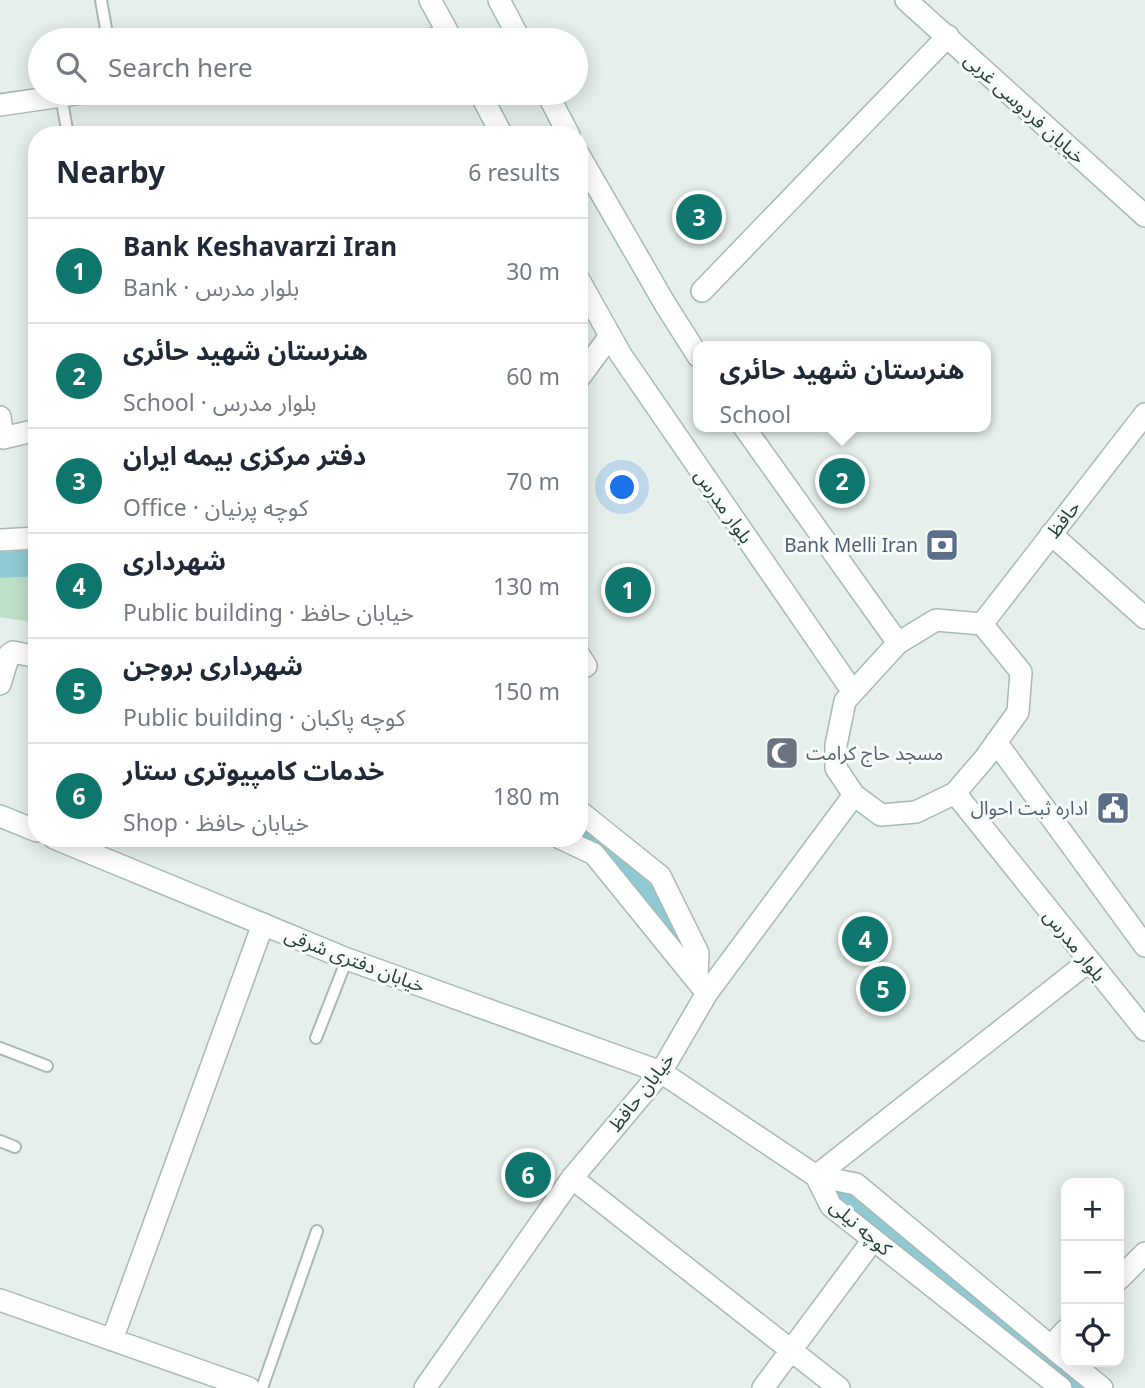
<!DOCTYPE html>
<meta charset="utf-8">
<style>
body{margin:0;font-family:"Noto Sans","Noto Sans Arabic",sans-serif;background:#f2f2f3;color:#1f2937}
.controls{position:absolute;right:21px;bottom:21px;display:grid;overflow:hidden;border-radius:14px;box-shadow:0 4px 18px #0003}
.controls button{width:63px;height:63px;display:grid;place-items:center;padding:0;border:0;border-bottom:2px solid #e0e1e3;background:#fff;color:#1f2937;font:35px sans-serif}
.you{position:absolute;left:623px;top:488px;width:24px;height:24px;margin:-18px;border:5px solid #fff;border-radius:50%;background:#1a73e8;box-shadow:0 0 0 10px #1a73e833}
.badge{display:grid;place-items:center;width:46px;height:46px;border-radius:50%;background:#0f766e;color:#fff;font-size:23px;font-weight:700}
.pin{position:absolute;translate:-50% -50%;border:4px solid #fff;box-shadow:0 2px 7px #0006}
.popup{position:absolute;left:693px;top:341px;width:298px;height:91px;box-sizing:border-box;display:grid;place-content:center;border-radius:14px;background:#fff;filter:drop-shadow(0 2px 5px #0005);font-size:23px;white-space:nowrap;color:#747a83}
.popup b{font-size:26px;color:#1f2937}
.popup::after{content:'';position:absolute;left:50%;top:100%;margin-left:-14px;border:14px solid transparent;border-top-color:#fff}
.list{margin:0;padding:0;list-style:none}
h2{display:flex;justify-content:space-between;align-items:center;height:91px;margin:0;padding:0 28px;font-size:30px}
h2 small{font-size:23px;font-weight:400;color:#747a83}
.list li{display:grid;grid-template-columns:46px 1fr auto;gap:21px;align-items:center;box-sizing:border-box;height:105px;padding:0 28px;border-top:2px solid #e0e1e3}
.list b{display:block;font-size:26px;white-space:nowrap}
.list p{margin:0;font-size:23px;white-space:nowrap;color:#747a83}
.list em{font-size:23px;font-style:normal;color:#747a83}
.icon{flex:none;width:38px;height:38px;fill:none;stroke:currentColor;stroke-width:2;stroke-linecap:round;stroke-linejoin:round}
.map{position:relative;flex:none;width:1145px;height:1388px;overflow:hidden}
.search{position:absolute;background:#fff;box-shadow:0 4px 18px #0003;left:28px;top:28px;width:560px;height:77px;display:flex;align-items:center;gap:18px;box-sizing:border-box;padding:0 24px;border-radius:38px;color:#747a83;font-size:26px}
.panel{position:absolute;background:#fff;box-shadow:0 4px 18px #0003;left:28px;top:126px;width:560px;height:721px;border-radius:28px}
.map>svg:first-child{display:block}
.green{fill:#bfe0c8}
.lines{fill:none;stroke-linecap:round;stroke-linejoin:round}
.canal{stroke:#8ec9d4;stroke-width:26}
.lane-casing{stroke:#a8b8b2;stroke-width:14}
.street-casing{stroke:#a8b8b2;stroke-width:24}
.secondary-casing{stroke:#a4bbb3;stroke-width:24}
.lane{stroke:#fff;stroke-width:10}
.street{stroke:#fff;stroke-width:21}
.secondary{stroke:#fff;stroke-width:21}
.labels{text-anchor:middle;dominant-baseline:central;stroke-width:6;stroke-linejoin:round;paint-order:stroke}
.street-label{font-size:19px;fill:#24423a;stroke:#f7fbf9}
.service-label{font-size:19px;fill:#4e5e75;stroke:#f7fbf9;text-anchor:end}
.worship-label{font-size:19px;fill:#5b616d;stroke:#f7fbf9;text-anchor:start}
</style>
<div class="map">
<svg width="1145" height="1388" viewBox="0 0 1145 1388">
<rect width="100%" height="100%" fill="#e6efeb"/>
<path class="green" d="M 0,557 L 37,558 L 37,623 L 0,617 Z"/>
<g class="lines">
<path class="canal" d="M 0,565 L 37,563
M 579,830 L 594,838 L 686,947
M 840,1197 L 1079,1388"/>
<defs>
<path id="lane" d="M 101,0 L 108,40
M 61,96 L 68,135
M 316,1038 L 347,959
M 0,1048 L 47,1066
M 0,1141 L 15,1147
M 262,1388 L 317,1231"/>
<path id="street" d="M 427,40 L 450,37
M 0,105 L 82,93
M 702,291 L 948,36
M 0,417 L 3,438 L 37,430
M 1051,534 L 1145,618
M 0,540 L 37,538
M 579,655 L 586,666
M 579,811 L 660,876 L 698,953 L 697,980
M 560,838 L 594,854 L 701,986
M 661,1072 L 816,1176 L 831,1206 L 1061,1388
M 816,1176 L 1088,962
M 816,1176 L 856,1184 L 1066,1359
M 572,1178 L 839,1388
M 1119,1279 L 1145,1253
M 0,1300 L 249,1388
M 112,1340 L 263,924
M 1051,1346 L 1066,1330
M 1070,1362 L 1102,1388
M 763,1388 L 873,1240"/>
<path id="secondary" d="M 430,0 L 452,40
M 499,0 L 520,40
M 906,0 L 1145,216
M 480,93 L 502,135
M 547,93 L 569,135
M 579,155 L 665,304 L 698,356
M 579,280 L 621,355 L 853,692
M 579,378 L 610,336
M 744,427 L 898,643
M 936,620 L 982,624 L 1021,672 L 1018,712 L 985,758 L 955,793 L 916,812 L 881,815 L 854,795 L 836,768 L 836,745 L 845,701 L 898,643 Z
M 982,624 L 1145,414
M 0,684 L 9,655 L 13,652 L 37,657
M 996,742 L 1145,946
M 955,793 L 1145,1030
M 0,816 L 37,831
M 54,838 L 347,959 L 661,1072
M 425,1388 L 572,1178 L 661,1072 L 707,993 L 854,795"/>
</defs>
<use href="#lane" class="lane-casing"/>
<use href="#street" class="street-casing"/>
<use href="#secondary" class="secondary-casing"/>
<use href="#lane" class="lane"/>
<use href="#street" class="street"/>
<use href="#secondary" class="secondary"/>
</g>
<defs>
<symbol id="bank-square" viewBox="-11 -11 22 22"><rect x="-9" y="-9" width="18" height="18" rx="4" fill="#5c6f8a" stroke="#f7fbf9"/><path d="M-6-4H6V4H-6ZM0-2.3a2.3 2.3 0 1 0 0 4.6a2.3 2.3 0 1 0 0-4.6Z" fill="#fff"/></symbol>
<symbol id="mosque-square" viewBox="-11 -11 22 22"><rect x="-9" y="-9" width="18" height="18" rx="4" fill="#6b7280" stroke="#f7fbf9"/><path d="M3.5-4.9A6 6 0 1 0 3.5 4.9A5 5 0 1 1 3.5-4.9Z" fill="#fff"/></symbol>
<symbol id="civic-square" viewBox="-11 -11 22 22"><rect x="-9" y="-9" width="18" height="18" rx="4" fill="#5c6f8a" stroke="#f7fbf9"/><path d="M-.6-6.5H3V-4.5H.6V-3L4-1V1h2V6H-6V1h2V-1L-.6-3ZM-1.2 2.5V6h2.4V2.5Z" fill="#fff"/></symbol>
</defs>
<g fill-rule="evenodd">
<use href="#bank-square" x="923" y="526" width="38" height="38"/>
<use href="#mosque-square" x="763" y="734" width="38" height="38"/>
<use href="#civic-square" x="1094" y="789" width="38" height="38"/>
</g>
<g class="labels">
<g class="street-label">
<text transform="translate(1025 108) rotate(42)">خیابان فردوسی غربی</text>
<text transform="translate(724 506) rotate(55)">بلوار مدرس</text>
<text transform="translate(1063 519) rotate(-52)">حافظ</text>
<text transform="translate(1075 945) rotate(51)">بلوار مدرس</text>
<text transform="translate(355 960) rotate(21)">خیابان دفتری شرقی</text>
<text transform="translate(641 1092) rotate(-52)">خیابان حافظ</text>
<text transform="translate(861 1227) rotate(41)">کوچه نیلی</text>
</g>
<g class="service-label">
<text x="918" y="545">Bank Melli Iran</text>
<text x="1088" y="808">اداره ثبت احوال</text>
</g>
<g class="worship-label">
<text x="806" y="753">مسجد حاج کرامت</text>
</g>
</g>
</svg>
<div class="controls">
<button>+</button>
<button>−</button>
<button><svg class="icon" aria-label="locate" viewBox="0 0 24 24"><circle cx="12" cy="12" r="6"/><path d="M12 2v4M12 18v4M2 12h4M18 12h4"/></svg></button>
</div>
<div class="you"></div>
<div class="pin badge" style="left:628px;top:590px">1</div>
<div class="pin badge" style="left:842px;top:481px">2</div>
<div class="popup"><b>هنرستان شهید حائری</b>School</div>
<div class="pin badge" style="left:699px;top:217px">3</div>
<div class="pin badge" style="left:865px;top:939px">4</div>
<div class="pin badge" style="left:883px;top:989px">5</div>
<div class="pin badge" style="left:528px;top:1175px">6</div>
<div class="search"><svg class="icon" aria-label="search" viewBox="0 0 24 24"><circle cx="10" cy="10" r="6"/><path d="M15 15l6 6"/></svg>Search here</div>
<section class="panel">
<h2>Nearby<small>6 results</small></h2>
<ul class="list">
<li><span class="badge">1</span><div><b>Bank Keshavarzi Iran</b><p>Bank · بلوار مدرس</p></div><em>30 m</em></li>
<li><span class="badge">2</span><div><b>هنرستان شهید حائری</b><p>School · بلوار مدرس</p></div><em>60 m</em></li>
<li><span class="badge">3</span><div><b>دفتر مرکزی بیمه ایران</b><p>Office · کوچه پرنیان</p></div><em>70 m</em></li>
<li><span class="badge">4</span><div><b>شهرداری</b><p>Public building · خیابان حافظ</p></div><em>130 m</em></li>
<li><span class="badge">5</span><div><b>شهرداری بروجن</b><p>Public building · کوچه پاکبان</p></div><em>150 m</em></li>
<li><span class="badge">6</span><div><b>خدمات کامپیوتری ستار</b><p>Shop · خیابان حافظ</p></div><em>180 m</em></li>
</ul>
</section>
</div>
